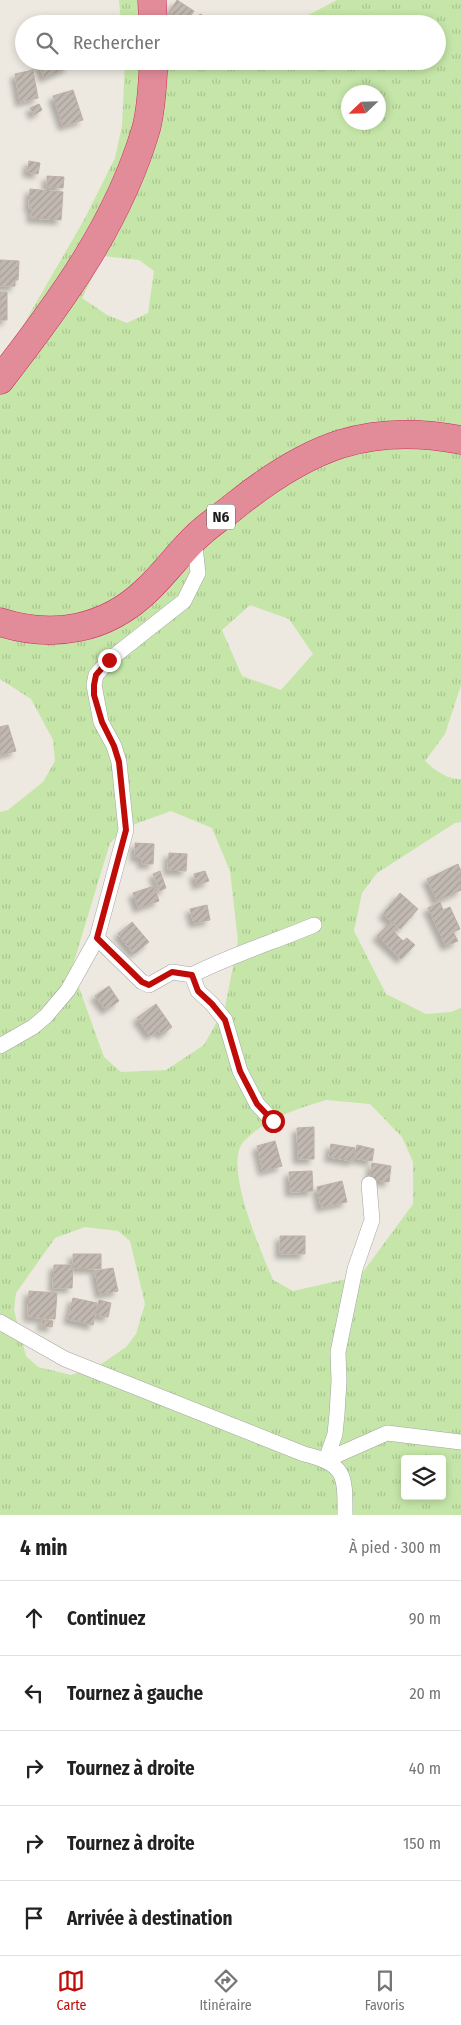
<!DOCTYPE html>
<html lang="fr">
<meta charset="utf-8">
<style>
body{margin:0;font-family:"Fira Sans Condensed",sans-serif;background:#f2f2f2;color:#222}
.controls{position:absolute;right:15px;bottom:15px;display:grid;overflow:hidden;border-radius:5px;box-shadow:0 2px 8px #0003}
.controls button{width:45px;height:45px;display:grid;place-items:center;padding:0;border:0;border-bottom:1px solid #e0e0e0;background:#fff;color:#222;font:25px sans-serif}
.compass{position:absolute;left:341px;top:85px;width:45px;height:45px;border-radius:50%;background:#fff;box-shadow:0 2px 8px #0003;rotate:247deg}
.stop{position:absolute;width:15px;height:15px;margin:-11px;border:4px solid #bf0c08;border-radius:50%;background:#fff}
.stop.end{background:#bf0c08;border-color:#fff;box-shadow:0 1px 5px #0008}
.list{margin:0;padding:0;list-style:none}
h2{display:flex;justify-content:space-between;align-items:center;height:65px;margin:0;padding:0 20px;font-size:21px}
h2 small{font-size:16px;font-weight:400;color:#767676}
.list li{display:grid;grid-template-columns:32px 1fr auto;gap:15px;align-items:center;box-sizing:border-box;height:75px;padding:0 20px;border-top:1px solid #e0e0e0}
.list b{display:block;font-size:19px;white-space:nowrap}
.list em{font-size:16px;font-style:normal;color:#767676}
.icon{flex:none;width:28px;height:28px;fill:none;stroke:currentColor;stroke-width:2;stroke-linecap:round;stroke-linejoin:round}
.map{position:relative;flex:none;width:461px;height:1515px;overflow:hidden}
.search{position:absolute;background:#fff;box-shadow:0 2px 8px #0003;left:15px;right:15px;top:15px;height:55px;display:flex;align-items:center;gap:12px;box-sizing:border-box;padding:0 18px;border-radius:28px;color:#767676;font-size:19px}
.sheet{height:440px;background:#fff}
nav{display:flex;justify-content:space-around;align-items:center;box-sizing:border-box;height:70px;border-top:1px solid #e0e0e0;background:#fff;font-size:14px;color:#767676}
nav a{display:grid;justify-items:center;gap:2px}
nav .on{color:#bf0c08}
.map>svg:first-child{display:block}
.grass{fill:url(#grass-tufts);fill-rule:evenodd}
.building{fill:url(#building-hatch);stroke:#beb0a4;filter:url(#shadow)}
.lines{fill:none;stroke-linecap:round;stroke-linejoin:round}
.street-casing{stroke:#a3a3a3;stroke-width:16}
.highway-casing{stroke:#cf2a5f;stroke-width:29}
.street{stroke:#fff;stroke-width:15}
.highway{stroke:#e28b99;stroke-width:28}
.route{stroke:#bf0c08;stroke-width:6}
.labels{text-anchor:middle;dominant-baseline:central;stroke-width:4;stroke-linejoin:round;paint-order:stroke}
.shield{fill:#fff;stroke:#606060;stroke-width:1}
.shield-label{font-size:15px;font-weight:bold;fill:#1c1c1c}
</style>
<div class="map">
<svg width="461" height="1515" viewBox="0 0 461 1515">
<defs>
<pattern id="grass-tufts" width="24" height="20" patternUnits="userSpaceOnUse" patternTransform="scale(1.25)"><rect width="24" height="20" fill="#c5e6a8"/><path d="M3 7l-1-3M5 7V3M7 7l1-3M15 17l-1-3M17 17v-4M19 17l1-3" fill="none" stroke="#a9c590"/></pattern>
<pattern id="building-hatch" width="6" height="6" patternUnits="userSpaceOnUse" patternTransform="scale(1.25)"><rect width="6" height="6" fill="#c1b9b1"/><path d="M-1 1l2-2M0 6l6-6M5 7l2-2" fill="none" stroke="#a59e98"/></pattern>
<filter id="shadow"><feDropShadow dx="-4.5" dy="4.5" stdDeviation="2.5" flood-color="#0004"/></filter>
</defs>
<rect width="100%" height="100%" fill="#ede9e1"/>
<path class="grass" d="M 119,0 L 161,0 L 162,24 L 121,24 Z
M 337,0 L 461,0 L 461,685 L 445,734 L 425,761 C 436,771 446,779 461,779 L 461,822 L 455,823 L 377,873 L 362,893 L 354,931 L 386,994 L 426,1014 L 451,1012 L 461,1008 L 461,1515 L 0,1515 L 0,812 L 8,810 L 43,782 L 55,761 L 53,740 L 31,699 L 0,679 L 0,365 L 84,220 L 115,158 L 122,126 L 125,61 L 437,61 L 437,24 L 291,24 ZM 348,92 L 378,92 L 378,122 L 348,122 ZM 103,256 L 139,260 L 154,271 L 148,313 L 127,323 L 107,315 L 82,298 ZM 250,605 L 289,619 L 313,654 L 281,690 L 242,676 L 222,630 ZM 171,811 L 212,828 L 230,871 L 238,941 L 225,1007 L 204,1045 L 166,1070 L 121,1072 L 104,1057 L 72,968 L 110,843 L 127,827 ZM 326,1100 L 370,1104 L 402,1137 L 413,1162 L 413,1204 L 360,1276 L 293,1291 L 273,1280 C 262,1253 222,1165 244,1141 C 267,1118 296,1109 326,1100 ZM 85,1227 L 118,1231 L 130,1241 L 145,1304 L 136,1334 L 126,1347 L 100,1365 L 71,1375 L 38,1367 L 26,1356 L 14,1310 L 16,1293 L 55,1238 ZM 405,1459 L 442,1459 L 442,1496 L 405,1496 Z"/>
<path class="building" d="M 177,0 L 194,11 L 185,24 L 169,12 Z
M 200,14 L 216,22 L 215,24 L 196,24 Z
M 37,61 L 67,61 L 69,67 L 44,78 Z
M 33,70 L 38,98 L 20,102 L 15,74 Z
M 73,90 L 83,120 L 63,126 L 53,96 Z
M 39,104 L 42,110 L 34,115 L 30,108 Z
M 29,161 L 40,163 L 38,174 L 27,172 Z
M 47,176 L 64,177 L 63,188 L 47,187 Z
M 30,189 L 63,192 L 61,220 L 31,218 L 32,208 L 29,208 Z
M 0,260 L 19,261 L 18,280 L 15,280 L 15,286 L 0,286 Z
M 0,292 L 7,292 L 7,320 L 0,320 Z
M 8,725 L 16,751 L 0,755 L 0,727 Z
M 135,843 L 154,844 L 153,864 L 142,864 L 142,858 L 135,857 Z
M 169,853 L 187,854 L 186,871 L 168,870 Z
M 458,864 L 461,871 L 461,890 L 437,901 L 427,879 Z
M 160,871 L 166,888 L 160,891 L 153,874 Z
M 205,871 L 209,881 L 197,885 L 194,874 Z
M 154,886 L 159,901 L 138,908 L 133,893 Z
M 400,893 L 418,909 L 400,929 L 383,914 Z
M 440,902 L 443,910 L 450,907 L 460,929 L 453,932 L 458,941 L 446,946 L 428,908 Z
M 207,905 L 210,920 L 194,923 L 190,909 Z
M 132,922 L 149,942 L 134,954 L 118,934 Z
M 391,922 L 398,929 L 394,932 L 403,941 L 407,938 L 415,945 L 401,959 L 377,936 Z
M 109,986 L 119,1001 L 106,1010 L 95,996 Z
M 156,1004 L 172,1027 L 162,1035 L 158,1030 L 150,1036 L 137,1018 Z
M 314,1127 L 314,1159 L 298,1159 L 297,1128 Z
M 275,1141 L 282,1166 L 263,1171 L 257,1146 Z
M 331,1144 L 355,1148 L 353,1161 L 329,1157 Z
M 357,1145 L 374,1149 L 372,1161 L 354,1158 Z
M 372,1163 L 391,1166 L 389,1182 L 370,1179 Z
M 312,1171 L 313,1191 L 290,1192 L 289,1172 Z
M 342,1181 L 347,1202 L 321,1207 L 317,1187 Z
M 280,1236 L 305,1236 L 305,1254 L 280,1254 Z
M 73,1254 L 101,1254 L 101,1269 L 73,1268 Z
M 54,1265 L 73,1265 L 72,1288 L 53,1288 Z
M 113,1268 L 118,1291 L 100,1294 L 95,1271 Z
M 29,1291 L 57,1293 L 55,1319 L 28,1317 Z
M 73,1298 L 97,1303 L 93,1325 L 68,1319 Z
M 99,1300 L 111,1303 L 108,1317 L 96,1315 Z
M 42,1320 L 53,1321 L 52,1327 L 42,1326 Z"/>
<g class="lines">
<defs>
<path id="street" d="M 97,938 L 142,982 L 149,985 L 172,972 L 192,975 L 198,991 L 212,1004 L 225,1020 L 240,1071 L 257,1104 L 273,1121
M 192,975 C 231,955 274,942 314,925
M 0,1046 L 33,1027 L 46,1016 L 68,990 L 97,938 L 126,830 L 119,762 L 114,746 L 101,722 L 94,685 L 96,675 L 109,660 L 184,601 L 198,573 L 194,538
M 369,1184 L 372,1220 L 355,1269 L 338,1352 L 339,1381 L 337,1414 L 335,1434 L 326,1460 L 387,1433 L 461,1442
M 0,1322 L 65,1359 L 304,1454 C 346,1464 345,1475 345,1515"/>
<path id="highway" d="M 152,0 L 153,24
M 0,380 C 60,303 118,224 146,129 C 152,107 152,84 154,61
M 0,622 C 53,639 106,630 147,590 C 163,575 177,556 193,540 C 206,526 223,516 237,504 C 309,447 368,422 461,440"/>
</defs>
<use href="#street" class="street-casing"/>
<use href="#highway" class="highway-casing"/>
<use href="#street" class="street"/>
<use href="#highway" class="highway"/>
</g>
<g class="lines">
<path class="route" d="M 109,660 L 96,675 L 94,685 L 94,695 L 102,722 L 114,746 L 119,762 L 126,830 L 97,938 L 142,982 L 149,985 L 172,972 L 192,975 L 198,991 L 212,1004 L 225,1020 L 240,1071 L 257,1104 L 273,1121"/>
</g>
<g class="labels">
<rect class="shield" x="207" y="504.5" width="28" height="25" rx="4"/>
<g class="shield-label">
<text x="221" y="517">N6</text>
</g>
</g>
</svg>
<div class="controls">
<button><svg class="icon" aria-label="layers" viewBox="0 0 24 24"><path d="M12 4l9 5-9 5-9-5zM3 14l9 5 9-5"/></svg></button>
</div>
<svg class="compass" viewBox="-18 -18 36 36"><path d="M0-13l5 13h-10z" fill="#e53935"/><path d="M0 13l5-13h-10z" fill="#767676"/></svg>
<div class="stop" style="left:273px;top:1121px"></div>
<div class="stop end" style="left:109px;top:660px"></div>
<div class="search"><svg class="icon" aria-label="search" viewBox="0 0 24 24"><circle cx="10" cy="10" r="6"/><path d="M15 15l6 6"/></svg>Rechercher</div>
</div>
<section class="sheet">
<h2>4 min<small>À pied · 300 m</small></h2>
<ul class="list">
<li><svg class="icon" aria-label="ahead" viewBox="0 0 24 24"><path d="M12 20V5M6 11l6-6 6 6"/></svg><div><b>Continuez</b></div><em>90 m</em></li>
<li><svg class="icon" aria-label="left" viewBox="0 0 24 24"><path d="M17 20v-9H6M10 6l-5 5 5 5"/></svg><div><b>Tournez à gauche</b></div><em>20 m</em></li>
<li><svg class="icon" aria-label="right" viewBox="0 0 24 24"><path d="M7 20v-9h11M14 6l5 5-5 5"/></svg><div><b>Tournez à droite</b></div><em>40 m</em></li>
<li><svg class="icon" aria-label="right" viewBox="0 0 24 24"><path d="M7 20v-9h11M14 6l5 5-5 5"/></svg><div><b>Tournez à droite</b></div><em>150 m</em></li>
<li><svg class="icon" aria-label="arrive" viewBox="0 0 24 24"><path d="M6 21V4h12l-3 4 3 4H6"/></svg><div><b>Arrivée à destination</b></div></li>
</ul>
</section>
<nav>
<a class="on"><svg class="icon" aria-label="map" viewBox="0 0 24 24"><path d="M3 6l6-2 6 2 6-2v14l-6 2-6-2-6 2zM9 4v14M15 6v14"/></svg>Carte</a>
<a><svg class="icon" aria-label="directions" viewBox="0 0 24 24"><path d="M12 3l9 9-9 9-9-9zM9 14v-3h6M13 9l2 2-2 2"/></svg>Itinéraire</a>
<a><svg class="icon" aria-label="saved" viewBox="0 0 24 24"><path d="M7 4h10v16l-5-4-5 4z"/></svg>Favoris</a>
</nav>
